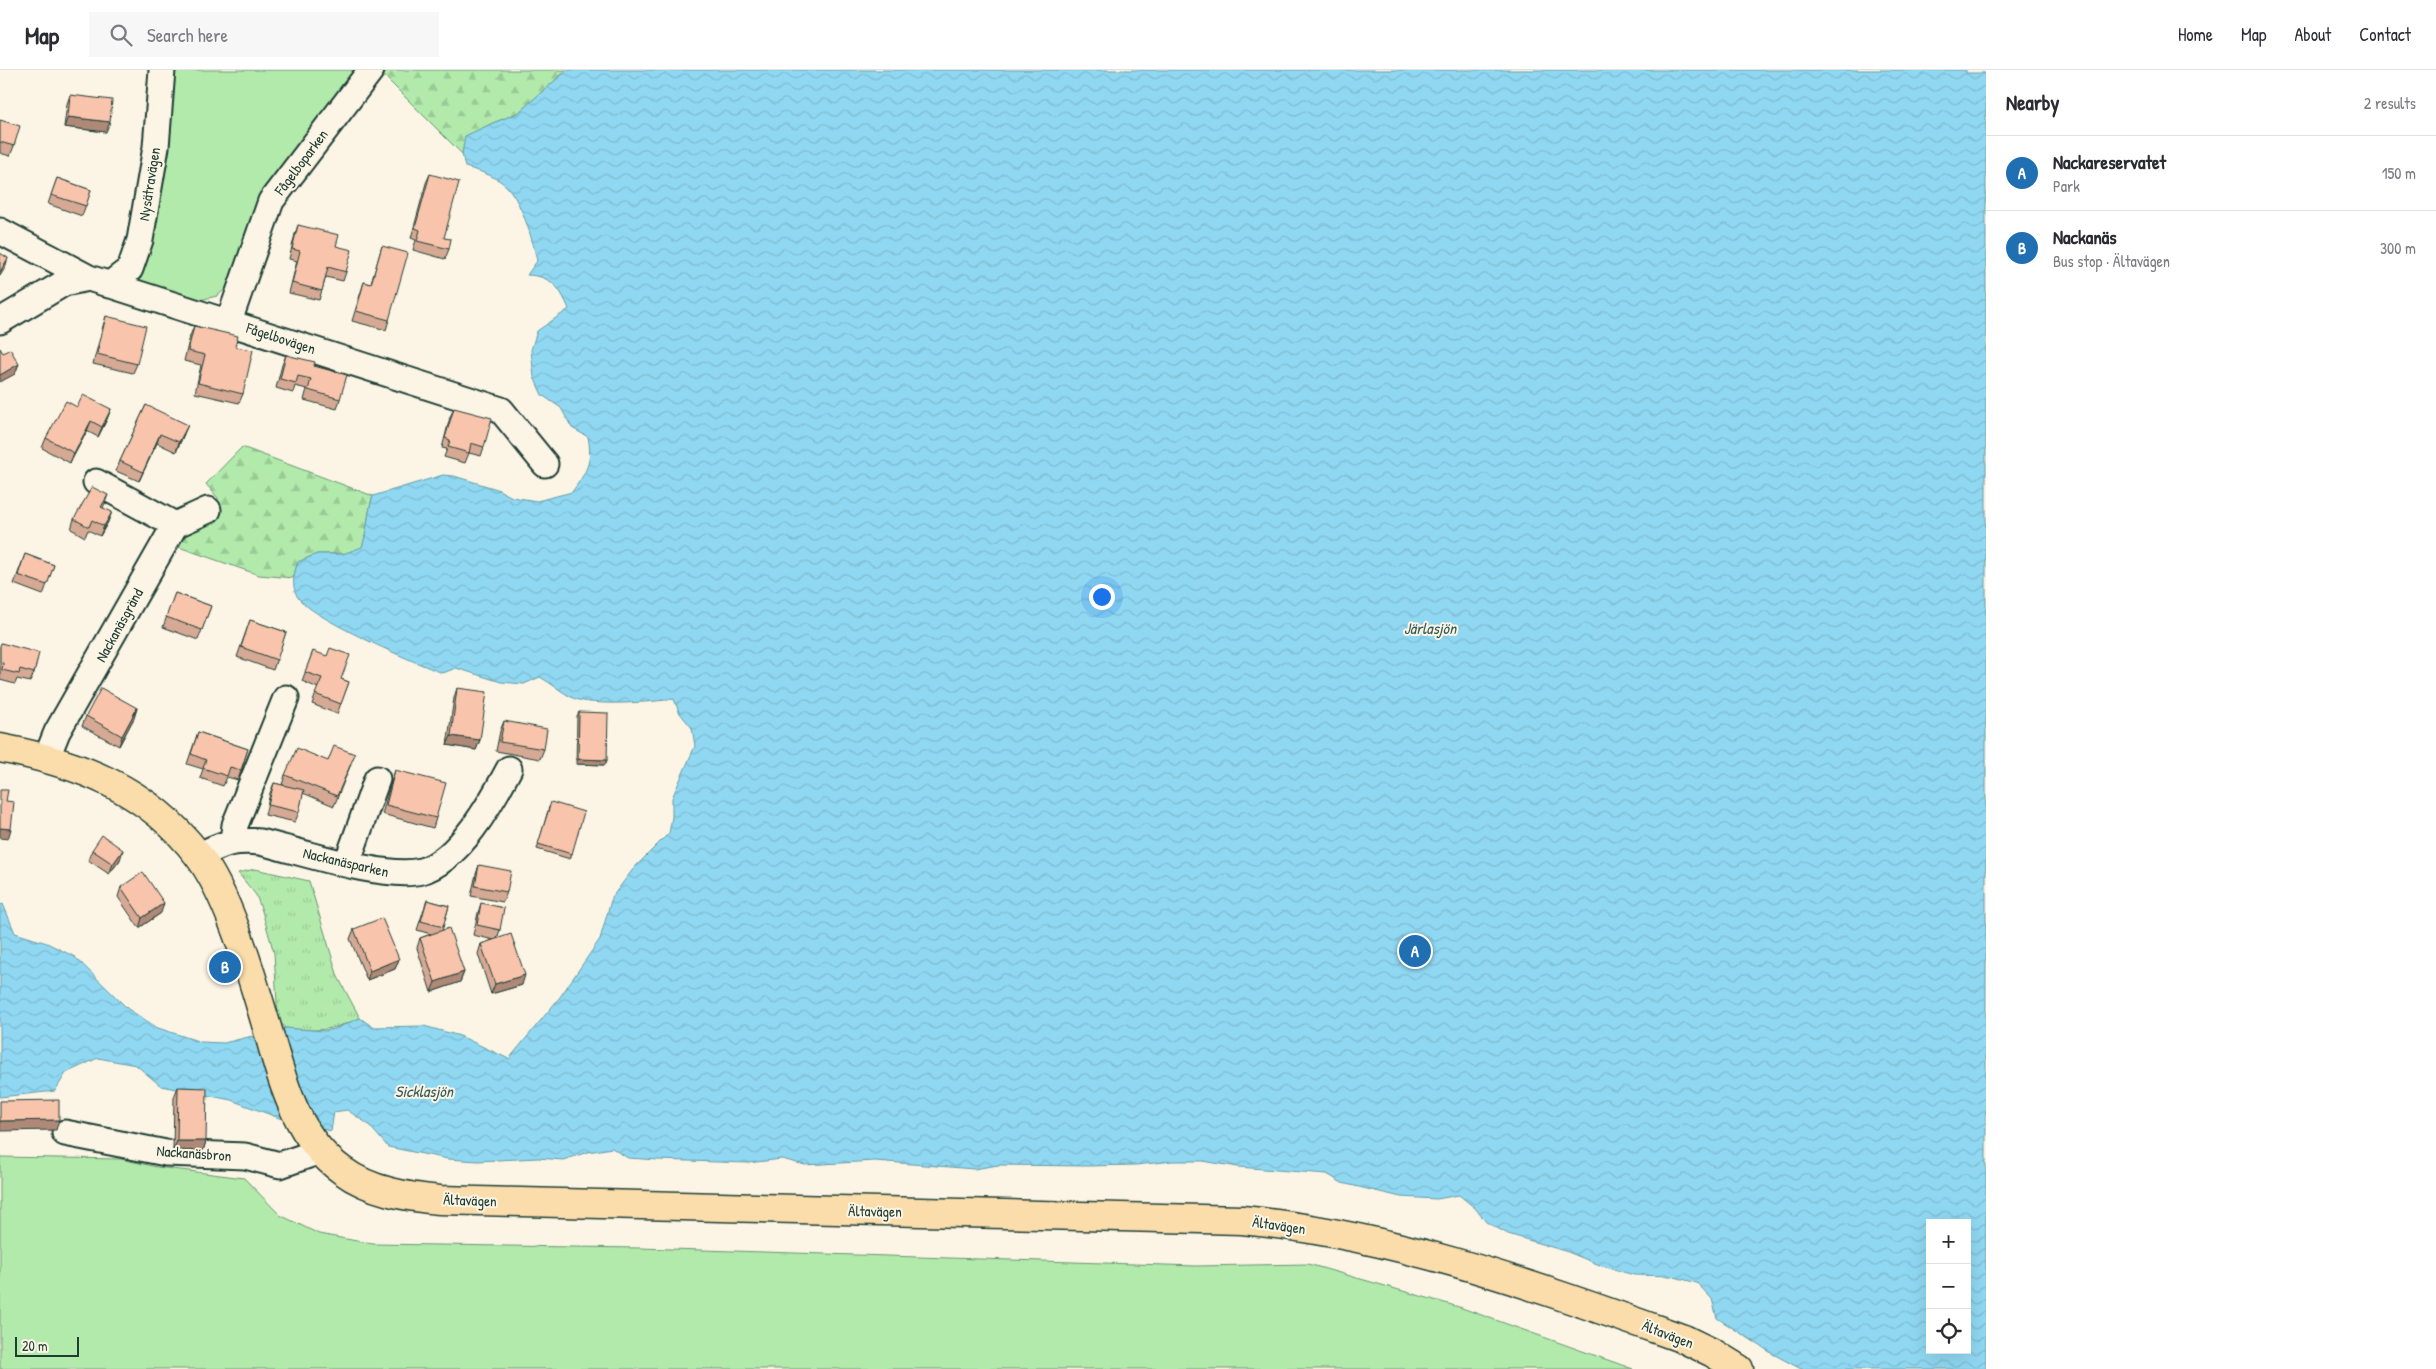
<!DOCTYPE html>
<meta charset="utf-8">
<style>
body{margin:0;font-family:"Patrick Hand",sans-serif;background:#f7f7f7;color:#2b2b33}
.controls{position:absolute;right:15px;bottom:15px;display:grid;overflow:hidden;border-radius:0px;box-shadow:0 5px 20px #0002}
.controls button{width:45px;height:45px;display:grid;place-items:center;padding:0;border:0;border-bottom:1px solid #e1e1e2;background:#fff;color:#2b2b33;font:25px sans-serif}
.scale{position:absolute;left:15px;bottom:12px;width:64px;box-sizing:border-box;padding-left:5px;border:2px solid #1f3d34;border-top:0;font-size:14px;line-height:18px;white-space:nowrap;color:#1f3d34;-webkit-text-stroke:4px #fcf5e5;paint-order:stroke}
.you{position:absolute;left:1101px;top:526px;width:18px;height:18px;margin:-12px;border:4px solid #fff;border-radius:50%;background:#1a73e8;box-shadow:0 0 0 8px #1a73e833}
.badge{display:grid;place-items:center;width:32px;height:32px;border-radius:50%;background:#1f6fb2;color:#fff;font-size:16px;font-weight:700}
.pin{position:absolute;translate:-50% -50%;border:2px solid #fff;box-shadow:0 1px 5px #0006}
.list{margin:0;padding:0;list-style:none}
h2{display:flex;justify-content:space-between;align-items:center;height:65px;margin:0;padding:0 20px;font-size:21px}
h2 small{font-size:16px;font-weight:400;color:#7c7c81}
.list li{display:grid;grid-template-columns:32px 1fr auto;gap:15px;align-items:center;box-sizing:border-box;height:75px;padding:0 20px;border-top:1px solid #e1e1e2}
.list b{display:block;font-size:19px;white-space:nowrap}
.list p{margin:0;font-size:16px;white-space:nowrap;color:#7c7c81}
.list em{font-size:16px;font-style:normal;color:#7c7c81}
.icon{flex:none;width:28px;height:28px;fill:none;stroke:currentColor;stroke-width:2;stroke-linecap:round;stroke-linejoin:round}
.map{position:relative;flex:none;width:1986px;height:1299px;overflow:hidden}
header{display:flex;align-items:center;gap:30px;box-sizing:border-box;height:70px;padding:0 25px;background:#fff;border-bottom:1px solid #e1e1e2}
header strong{font-size:24px}
nav{display:flex;gap:28px;margin-inline-start:auto;font-size:18px}
.search{width:350px;height:45px;background:#f7f7f7;display:flex;align-items:center;gap:12px;box-sizing:border-box;padding:0 18px;border-radius:0px;color:#7c7c81;font-size:19px}
main{display:flex}
aside{flex:1;background:#fff}
.map>svg:first-child{display:block}
.grass{fill:url(#grass-tufts);stroke:#689470}
.forest{fill:url(#forest-firs);stroke:#689470}
.park{fill:#b2eaac;stroke:#689470}
.water{fill:url(#water-waves);stroke:#639aa6;fill-rule:evenodd}
.lines{fill:none;stroke-linecap:round;stroke-linejoin:round}
.minor-casing{stroke:#1f3d34;stroke-width:29}
.major-casing{stroke:#1f3d34;stroke-width:31}
.minor{stroke:#fcf5e5;stroke-width:25}
.major{stroke:#fbddab;stroke-width:28}
.wall{fill:#d6a994;stroke:#1f3d34}
.shaded-wall{fill:#ae8978;stroke:#1f3d34}
.building{fill:#f9c4ac;stroke:#1f3d34}
.labels{text-anchor:middle;dominant-baseline:central;stroke-width:4;stroke-linejoin:round;paint-order:stroke}
.street-label{font-size:15px;fill:#1f3d34;stroke:#fcf5e5}
.water-label{font-size:16px;font-style:italic;fill:#365c5a;stroke:#fcf5e5}
</style>
<header>
<strong>Map</strong>
<div class="search"><svg class="icon" aria-label="search" viewBox="0 0 24 24"><circle cx="10" cy="10" r="6"/><path d="M15 15l6 6"/></svg>Search here</div>
<nav><a>Home</a><a>Map</a><a>About</a><a>Contact</a></nav>
</header>
<main>
<div class="map">
<svg width="1986" height="1299" viewBox="0 0 1986 1299">
<defs>
<pattern id="grass-tufts" width="24" height="20" patternUnits="userSpaceOnUse" patternTransform="scale(1.25)"><rect width="24" height="20" fill="#b2eaac"/><path d="M3 7l-1-3M5 7V3M7 7l1-3M15 17l-1-3M17 17v-4M19 17l1-3" fill="none" stroke="#99ca95"/></pattern>
<pattern id="forest-firs" width="22" height="20" patternUnits="userSpaceOnUse" patternTransform="scale(1.25)"><rect width="22" height="20" fill="#b2eaac"/><path d="M5 1l3.5 6h-7zM16 11l3.5 6h-7z" fill="#99ca95"/></pattern>
<pattern id="water-waves" width="16" height="10" patternUnits="userSpaceOnUse" patternTransform="scale(1.25)"><rect width="16" height="10" fill="#90d8f2"/><path d="M0 5q4-4 8 0t8 0" fill="none" stroke="#7cbad0"/></pattern>
</defs>
<rect width="100%" height="100%" fill="#fcf5e5"/>
<filter id="ink" filterUnits="userSpaceOnUse"><feTurbulence type="fractalNoise" baseFrequency=".02" numOctaves="2"/><feDisplacementMap in="SourceGraphic" scale="10" xChannelSelector="R" yChannelSelector="G"/><feConvolveMatrix kernelMatrix="1 2 1 2 8 2 1 2 1" color-interpolation-filters="sRGB"/></filter>
<g filter="url(#ink)">
<path class="grass" d="M 255,799 L 309,811 L 338,907 L 360,948 C 329,961 319,962 285,958 L 278,949 L 274,883 L 262,841 L 256,825 L 238,803 Z"/>
<path class="forest" d="M 386,0 L 567,0 L 518,43 L 493,53 L 466,66 L 462,84 L 383,5 Z
M 242,377 L 373,426 C 367,443 368,460 362,478 L 343,484 L 317,484 L 298,492 L 293,508 L 259,505 L 176,476 L 191,459 L 218,441 L 218,428 L 206,414 Z"/>
<path class="park" d="M 169,0 L 362,0 L 234,212 L 217,226 L 191,232 L 131,214 Z
M 0,1087 L 121,1089 L 157,1097 L 244,1108 L 280,1145 L 319,1164 L 373,1174 L 640,1178 L 1196,1196 L 1308,1194 L 1459,1237 L 1633,1299 L 0,1299 Z"/>
<path class="water" d="M 567,0 L 1966,0 L 1966,3 L 1986,3 L 1986,1299 L 1801,1299 L 1773,1284 L 1717,1248 L 1712,1229 L 1697,1213 L 1671,1206 L 1634,1205 L 1602,1196 L 1568,1182 L 1508,1164 L 1486,1152 L 1475,1138 L 1459,1125 L 1437,1129 L 1401,1127 L 1342,1113 L 1327,1104 L 1238,1097 L 1203,1091 L 1173,1091 L 1136,1095 L 1087,1096 L 998,1095 L 974,1099 L 875,1091 L 805,1095 L 782,1089 L 748,1093 L 658,1090 L 628,1088 L 612,1078 L 588,1082 L 563,1090 L 538,1088 L 478,1091 L 448,1089 L 388,1077 L 368,1054 L 347,1040 L 334,1042 L 331,1061 L 290,1052 L 231,1030 L 161,1016 L 136,995 L 98,988 L 66,1003 L 55,1021 L 0,1027 L 0,835 L 3,834 L 15,863 L 47,873 L 75,887 L 128,939 L 158,958 L 201,972 L 224,973 L 285,958 L 324,961 L 334,959 L 360,948 L 373,957 L 424,956 L 460,966 L 509,989 L 560,927 L 600,869 L 612,827 L 634,798 L 669,763 L 672,747 L 672,728 L 695,676 L 692,658 L 679,642 L 674,629 C 653,632 592,637 573,628 C 561,622 551,613 540,607 L 524,614 L 501,612 L 456,598 L 443,603 C 417,594 308,547 297,526 C 291,514 294,503 298,492 L 317,484 L 343,484 L 362,477 C 368,460 367,443 373,426 L 443,405 L 454,406 L 497,419 L 512,427 L 537,431 L 572,422 C 586,402 593,393 588,367 L 572,358 L 561,338 L 542,325 L 534,307 L 531,280 L 537,261 L 569,239 C 560,218 552,206 527,205 L 537,191 C 533,171 521,128 504,114 C 493,105 479,101 465,97 L 462,84 L 465,66 L 493,53 L 518,43 ZM 1930,1153 L 1967,1153 L 1967,1280 L 1930,1280 Z"/>
<g class="lines">
<defs>
<path id="minor" d="M 0,161 L 89,208 L 501,340 L 545,394
M 109,215 L 130,199 L 140,170 L 156,77 L 162,0
M 0,251 L 64,213 L 89,208
M 229,251 L 271,131 L 371,0
M 96,412 L 175,455
M 47,687 L 57,662 L 175,455 L 208,440
M 233,771 L 235,755 L 286,628
M 199,785 C 224,774 232,769 260,772 C 299,781 385,810 421,801 C 459,791 492,731 509,699
M 347,793 L 377,709
M 65,1063 L 166,1083 L 245,1086 L 280,1095 L 320,1081"/>
<path id="major" d="M 0,678 C 78,693 148,719 198,785 C 231,828 253,912 269,964 C 283,1014 298,1070 343,1101 C 370,1121 408,1127 440,1130 L 1242,1150 C 1394,1164 1540,1218 1684,1269 L 1713,1283 L 1739,1299"/>
</defs>
<use href="#minor" class="minor-casing"/>
<use href="#major" class="major-casing"/>
<use href="#minor" class="minor"/>
<use href="#major" class="major"/>
</g>
<path class="wall" d="M 70,25 L 106,62 L 64,57 L 67,34 Z
M 0,50 L 14,76 L 10,86 L 0,83 Z
M 430,104 L 444,168 L 449,179 L 445,189 L 413,180 L 416,170 L 411,168 L 426,113 Z
M 57,108 L 91,120 L 82,146 L 48,134 Z
M 298,155 L 336,176 L 346,202 L 343,211 L 326,207 L 319,230 L 289,223 L 297,191 L 289,189 L 295,164 Z
M 382,176 L 389,250 L 386,260 L 352,251 L 364,212 L 371,214 Z
M 106,246 L 137,294 L 133,303 L 93,294 L 103,256 Z
M 194,256 L 235,277 L 243,324 L 239,333 L 195,323 L 201,295 L 184,291 L 190,266 Z
M 286,285 L 314,296 L 340,329 L 337,339 L 304,330 L 307,319 L 295,316 L 293,323 L 276,318 L 282,295 Z
M 146,335 L 184,364 L 176,382 L 157,373 L 139,411 L 116,401 L 120,391 Z
M 77,337 L 111,339 L 107,349 L 98,367 L 87,361 L 70,393 L 42,378 L 46,368 Z
M 454,338 L 484,377 L 481,386 L 469,383 L 465,393 L 444,387 L 447,379 L 442,378 L 450,347 Z
M 108,425 L 103,438 L 108,452 L 100,466 L 88,460 L 85,467 L 71,459 L 74,449 Z
M 25,484 L 54,495 L 43,525 L 14,514 Z
M 175,523 L 211,536 L 198,570 L 163,557 Z
M 250,550 L 286,562 L 273,600 L 237,587 Z
M 0,576 L 34,603 L 30,612 L 17,609 L 15,614 L 0,610 Z
M 313,581 L 341,609 L 349,612 L 337,644 L 312,634 L 318,618 L 302,611 Z
M 457,618 L 480,670 L 476,680 L 447,675 L 454,628 Z
M 137,638 L 134,648 L 119,676 L 82,656 L 86,646 Z
M 579,642 L 607,690 L 605,695 L 576,694 L 577,646 Z
M 504,651 L 544,679 L 540,689 L 496,681 L 500,661 Z
M 198,662 L 248,679 L 238,710 L 227,707 L 223,716 L 200,708 L 203,699 L 187,694 Z
M 328,691 L 351,694 L 334,736 L 303,723 L 299,742 L 295,752 L 265,745 L 270,723 L 274,713 L 286,716 L 282,715 L 285,705 Z
M 395,700 L 436,748 L 433,758 L 382,744 L 392,709 Z
M 549,737 L 572,784 L 570,789 L 537,779 Z
M 92,780 L 120,790 L 109,804 L 88,790 Z
M 479,795 L 507,822 L 503,832 L 471,826 L 476,804 Z
M 121,817 L 161,843 L 139,858 L 118,827 Z
M 427,830 L 449,836 L 442,861 L 464,902 L 460,912 L 431,922 L 417,878 L 420,868 L 431,864 L 417,860 Z
M 481,833 L 500,860 L 497,869 L 522,915 L 491,924 L 478,884 L 481,874 L 494,870 L 473,865 L 478,843 Z
M 354,859 L 399,889 L 395,899 L 367,910 L 350,869 Z
M 178,1017 L 206,1071 L 203,1081 L 173,1080 L 174,1027 Z"/>
<path class="shaded-wall" d="M 68,47 L 110,52 L 106,62 L 64,57 Z
M 8,188 L 5,198 L 0,206 L 0,202 Z
M 19,294 L 15,304 L 0,312 L 0,305 Z
M 111,339 L 107,349 L 98,367 L 102,357 Z
M 91,351 L 87,361 L 70,393 L 74,383 Z
M 188,355 L 176,382 L 179,372 Z
M 160,364 L 157,373 L 139,411 L 143,402 Z
M 112,442 L 108,452 L 100,466 L 104,456 Z
M 137,638 L 134,648 L 119,676 L 122,666 Z
M 451,666 L 480,670 L 476,680 L 447,675 Z
M 578,689 L 607,690 L 605,695 L 576,694 Z
M 0,758 L 11,759 L 8,769 L 0,768 Z
M 123,780 L 120,790 L 109,804 L 113,794 Z
M 164,833 L 161,843 L 139,858 L 142,848 Z
M 399,889 L 395,899 L 367,910 L 370,901 Z
M 464,902 L 460,912 L 431,922 L 435,912 Z
M 525,905 L 522,915 L 491,924 L 495,914 Z
M 59,1050 L 56,1060 L 0,1061 L 0,1051 Z
M 177,1071 L 206,1071 L 203,1081 L 173,1080 Z"/>
<path class="building" d="M 70,25 L 112,30 L 110,52 L 68,47 Z
M 0,50 L 20,56 L 14,76 L 0,72 Z
M 430,104 L 459,112 L 444,168 L 451,169 L 449,179 L 417,171 L 420,160 L 415,158 Z
M 57,108 L 91,120 L 86,136 L 51,125 Z
M 298,155 L 339,165 L 336,176 L 352,180 L 346,202 L 328,197 L 322,221 L 292,213 L 300,181 L 292,179 Z
M 382,176 L 408,183 L 389,250 L 356,241 L 364,212 L 371,214 Z
M 0,183 L 8,188 L 0,202 Z
M 106,246 L 146,256 L 137,294 L 97,284 Z
M 194,256 L 238,266 L 235,277 L 253,280 L 243,324 L 198,313 L 205,285 L 188,281 Z
M 0,278 L 3,283 L 10,279 L 19,294 L 0,305 Z
M 286,285 L 315,292 L 314,296 L 347,305 L 340,329 L 308,320 L 311,309 L 298,306 L 296,313 L 280,309 Z
M 83,325 L 111,339 L 102,357 L 91,351 L 74,383 L 46,368 L 66,331 L 77,337 Z
M 146,335 L 188,355 L 179,372 L 160,364 L 143,402 L 120,391 Z
M 454,338 L 492,348 L 484,377 L 471,373 L 469,383 L 448,377 L 450,370 L 445,368 Z
M 92,417 L 108,425 L 101,437 L 112,442 L 104,456 L 92,450 L 89,457 L 74,449 Z
M 25,484 L 54,495 L 47,515 L 18,505 Z
M 175,523 L 211,536 L 202,560 L 166,547 Z
M 250,550 L 286,562 L 277,590 L 241,577 Z
M 1,573 L 39,583 L 34,603 L 20,599 L 19,604 L 2,600 L 3,593 L 0,592 L 0,576 Z
M 330,578 L 350,585 L 341,609 L 349,612 L 341,634 L 315,624 L 322,608 L 305,602 L 313,581 L 327,586 Z
M 101,618 L 137,638 L 122,666 L 86,646 Z
M 457,618 L 487,622 L 480,670 L 451,666 Z
M 579,642 L 608,643 L 607,690 L 578,689 Z
M 504,651 L 547,659 L 544,679 L 500,672 Z
M 198,662 L 248,679 L 241,700 L 230,697 L 227,706 L 203,698 L 206,690 L 191,684 Z
M 334,676 L 355,684 L 337,726 L 285,705 L 297,678 L 328,691 Z
M 395,700 L 446,713 L 436,748 L 386,735 Z
M 274,713 L 304,720 L 299,742 L 268,735 Z
M 0,720 L 8,720 L 6,731 L 14,732 L 11,759 L 0,758 Z
M 551,732 L 584,742 L 572,784 L 538,774 Z
M 102,765 L 123,780 L 113,794 L 92,780 Z
M 479,795 L 511,801 L 507,822 L 475,816 Z
M 143,802 L 164,833 L 142,848 L 121,817 Z
M 427,830 L 449,836 L 443,857 L 421,851 Z
M 481,833 L 504,838 L 500,860 L 477,855 Z
M 382,848 L 399,889 L 370,901 L 354,859 Z
M 449,858 L 464,902 L 435,912 L 420,868 Z
M 511,864 L 525,905 L 495,914 L 481,874 Z
M 178,1017 L 207,1018 L 206,1071 L 177,1071 Z
M 59,1030 L 59,1050 L 0,1051 L 0,1031 Z"/>
</g>
<g class="labels">
<g class="street-label">
<text transform="translate(301 92) rotate(-53)">Fågelboparken</text>
<text transform="translate(149 114) rotate(-81)">Nysätravägen</text>
<text transform="translate(281 268) rotate(18)">Fågelbovägen</text>
<text transform="translate(119 555) rotate(-61)">Nackanäsgränd</text>
<text transform="translate(346 792) rotate(13)">Nackanäsparken</text>
<text transform="translate(194 1083) rotate(4)">Nackanäsbron</text>
<text transform="translate(470 1130) rotate(2)">Ältavägen</text>
<text transform="translate(875 1141) rotate(1)">Ältavägen</text>
<text transform="translate(1279 1155) rotate(8)">Ältavägen</text>
<text transform="translate(1668 1264) rotate(21)">Ältavägen</text>
</g>
<g class="water-label">
<text x="1430" y="558">Järlasjön</text>
<text x="424" y="1021">Sicklasjön</text>
</g>
</g>
</svg>
<div class="controls">
<button>+</button>
<button>−</button>
<button><svg class="icon" aria-label="locate" viewBox="0 0 24 24"><circle cx="12" cy="12" r="6"/><path d="M12 2v4M12 18v4M2 12h4M18 12h4"/></svg></button>
</div>
<div class="scale">20 m</div>
<div class="you"></div>
<div class="pin badge" style="left:1415px;top:881px">A</div>
<div class="pin badge" style="left:225px;top:897px">B</div>
</div>
<aside>
<h2>Nearby<small>2 results</small></h2>
<ul class="list">
<li><span class="badge">A</span><div><b>Nackareservatet</b><p>Park</p></div><em>150 m</em></li>
<li><span class="badge">B</span><div><b>Nackanäs</b><p>Bus stop · Ältavägen</p></div><em>300 m</em></li>
</ul>
</aside>
</main>
